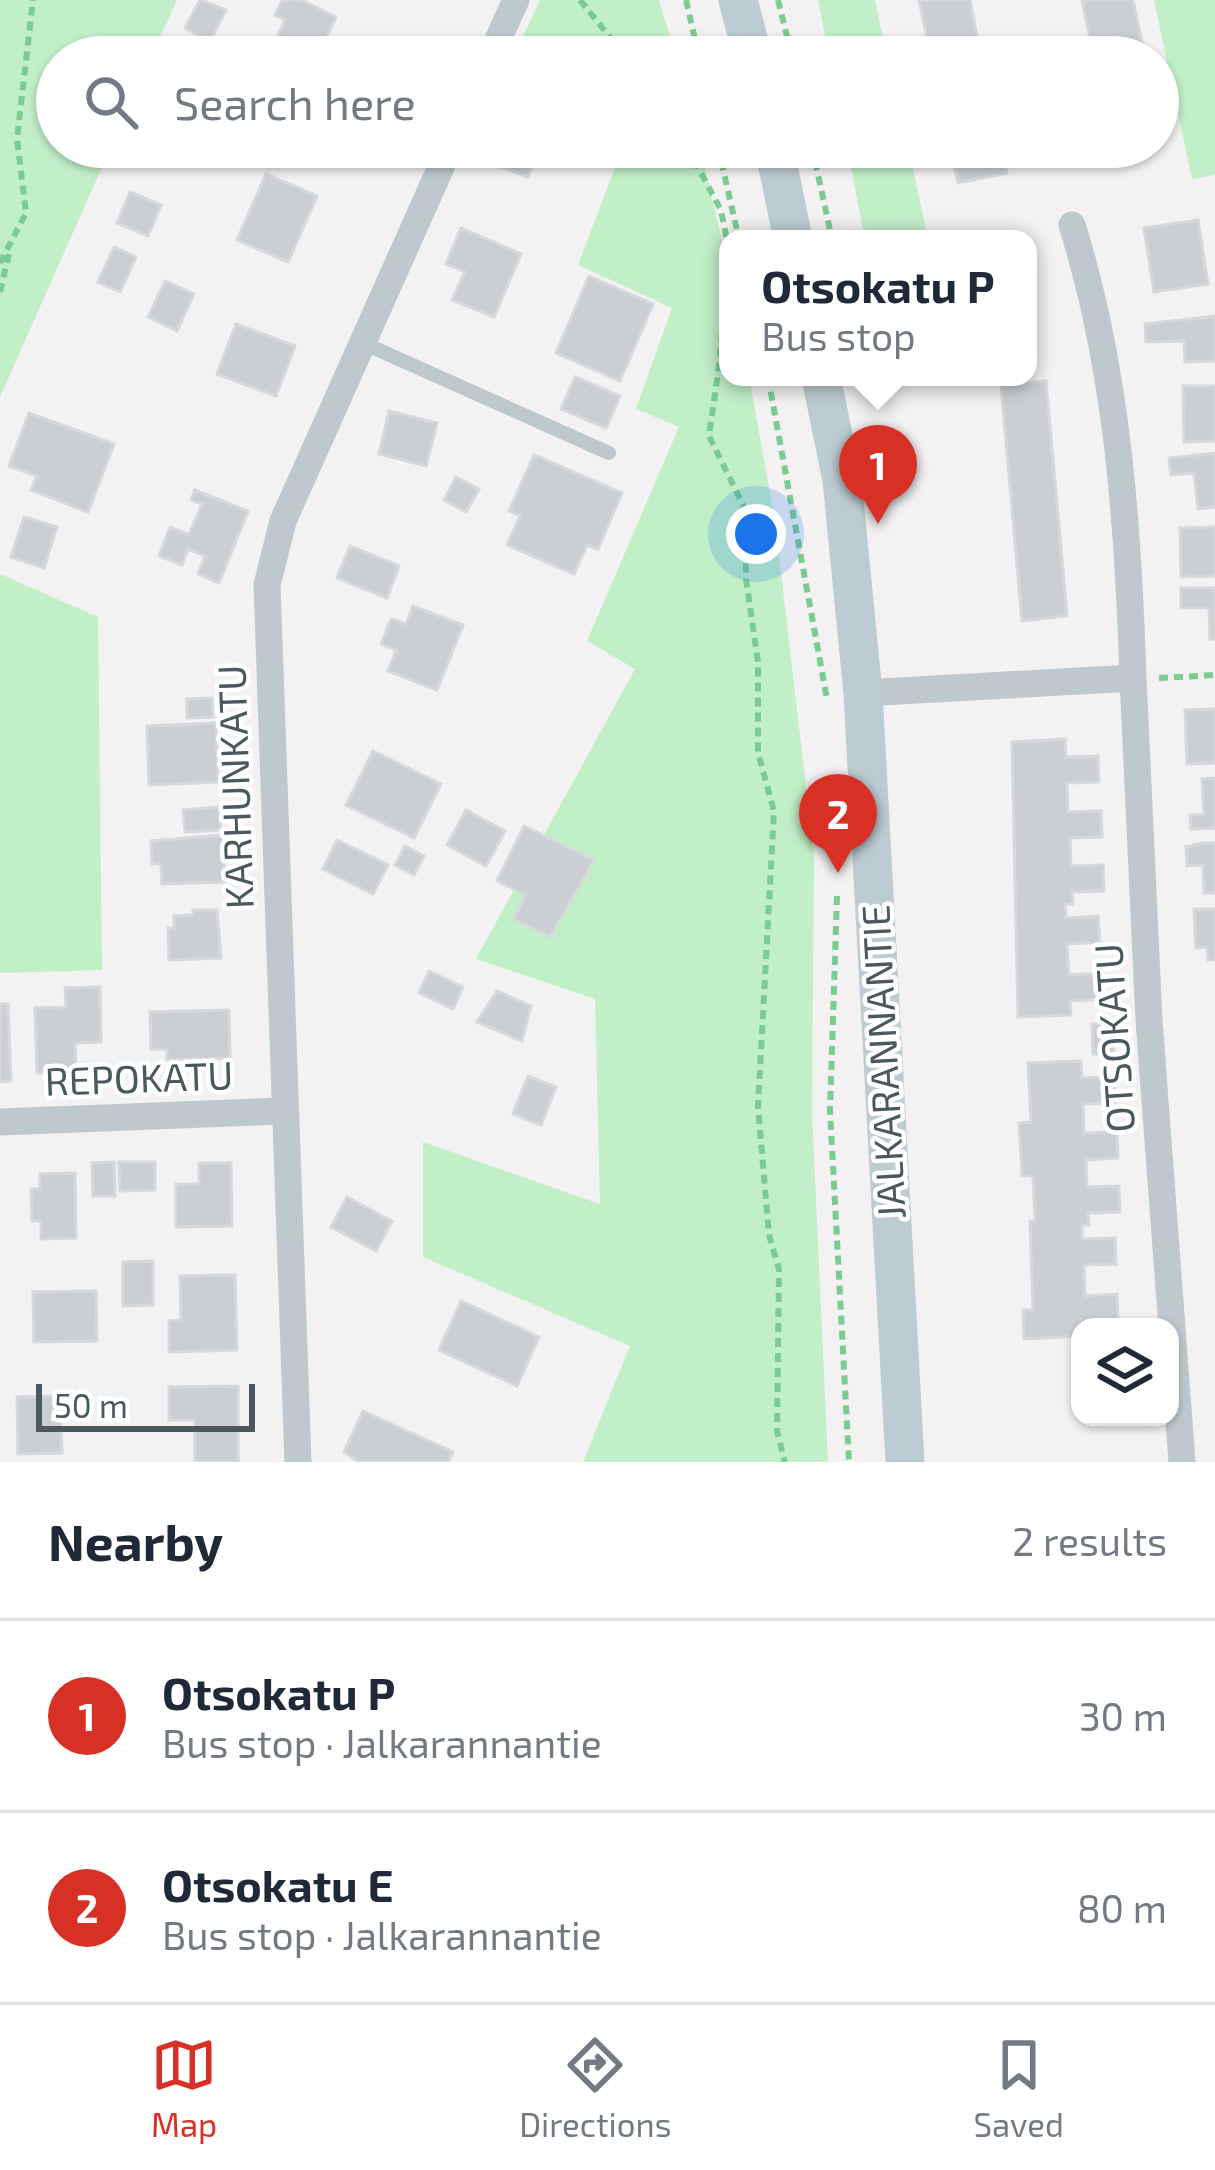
<!DOCTYPE html>
<meta charset="utf-8">
<style>
body{margin:0;font-family:"Exo 2",sans-serif;background:#f2f2f3;color:#1f2937}
.controls{position:absolute;right:36px;bottom:36px;display:grid;overflow:hidden;border-radius:24px;box-shadow:0 3px 9px #0004}
.controls button{width:108px;height:108px;display:grid;place-items:center;padding:0;border:0;border-bottom:3px solid #e0e1e3;background:#fff;color:#1f2937;font:60px sans-serif}
.scale{position:absolute;left:36px;bottom:30px;width:219px;box-sizing:border-box;padding-left:12px;border:6px solid #49595e;border-top:0;font-size:33px;line-height:42px;white-space:nowrap;color:#49595e;-webkit-text-stroke:9px #fff;paint-order:stroke}
.you{position:absolute;left:756px;top:534px;width:42px;height:42px;margin:-30px;border:9px solid #fff;border-radius:50%;background:#1a73e8;box-shadow:0 0 0 18px #1a73e833}
.badge{display:grid;place-items:center;width:78px;height:78px;border-radius:50%;background:#d93025;color:#fff;font-size:39px;font-weight:700}
.pin{position:absolute;translate:-50% -99px;filter:drop-shadow(0 3px 6px #0008)}
.pin::after{content:'';position:absolute;top:63px;width:42px;height:36px;background:inherit;clip-path:polygon(0 0,100% 0,50% 100%)}
.popup{position:absolute;left:719px;top:230px;width:318px;height:156px;box-sizing:border-box;display:grid;place-content:center;border-radius:24px;background:#fff;filter:drop-shadow(0 3px 9px #0005);font-size:39px;white-space:nowrap;color:#747a83}
.popup b{font-size:45px;color:#1f2937}
.popup::after{content:'';position:absolute;left:50%;top:100%;margin-left:-24px;border:24px solid transparent;border-top-color:#fff}
.list{margin:0;padding:0;list-style:none}
h2{display:flex;justify-content:space-between;align-items:center;height:156px;margin:0;padding:0 48px;font-size:51px}
h2 small{font-size:39px;font-weight:400;color:#747a83}
.list li{display:grid;grid-template-columns:78px 1fr auto;gap:36px;align-items:center;box-sizing:border-box;height:192px;padding:0 48px;border-top:3px solid #e0e1e3}
.list b{display:block;font-size:45px;white-space:nowrap}
.list p{margin:0;font-size:39px;white-space:nowrap;color:#747a83}
.list em{font-size:39px;font-style:normal;color:#747a83}
.icon{flex:none;width:66px;height:66px;fill:none;stroke:currentColor;stroke-width:2;stroke-linecap:round;stroke-linejoin:round}
.map{position:relative;flex:none;width:1215px;height:1462px;overflow:hidden}
.search{position:absolute;background:#fff;box-shadow:0 3px 9px #0004;left:36px;right:36px;top:36px;height:132px;display:flex;align-items:center;gap:30px;box-sizing:border-box;padding:0 42px;border-radius:66px;color:#747a83;font-size:45px}
.sheet{height:540px;background:#fff}
nav{display:flex;justify-content:space-around;align-items:center;box-sizing:border-box;height:168px;border-top:3px solid #e0e1e3;background:#fff;font-size:33px;color:#747a83}
nav a{display:grid;justify-items:center;gap:6px}
nav .on{color:#d93025}
.map>svg:first-child{display:block}
.green{fill:#c1efc8}
.building{fill:#cbcfd3;stroke:#d5d9dc;stroke-width:3}
.lines{fill:none;stroke-linecap:round;stroke-linejoin:round}
.path{stroke:#7acc91;stroke-width:6;stroke-dasharray:9 6;stroke-linecap:butt}
.service{stroke:#bdc9cd;stroke-width:14}
.minor{stroke:#bdc9cd;stroke-width:27}
.secondary{stroke:#bdccd2;stroke-width:39}
.labels{text-anchor:middle;dominant-baseline:central;stroke-width:9;stroke-linejoin:round;paint-order:stroke}
.street-label{font-size:39px;fill:#49595e;stroke:#fff}
</style>
<div class="map">
<svg width="1215" height="1462" viewBox="0 0 1215 1462">
<rect width="100%" height="100%" fill="#f3f1f1"/>
<path class="green" d="M 0,0 L 177,0 L 151,57 L 57,57 L 57,147 L 111,147 L 0,397 Z
M 540,0 L 659,0 L 676,57 L 513,57 Z
M 818,0 L 875,0 L 887,57 L 829,57 Z
M 1154,0 L 1215,0 L 1215,175 L 1192,179 Z
M 623,147 L 700,147 L 728,266 L 728,377 L 749,377 L 775,521 L 814,855 L 812,1112 L 828,1462 L 583,1462 L 630,1346 L 423,1257 L 423,1142 L 600,1204 L 595,999 L 476,959 L 635,669 L 587,641 L 679,427 L 636,409 L 672,308 L 578,265 Z
M 847,147 L 908,147 L 928,238 L 865,239 Z
M 0,574 L 98,617 L 102,970 L 0,973 Z"/>
<path class="building" d="M 200,0 L 226,10 L 210,41 L 185,28 Z
M 282,0 L 301,0 L 336,17 L 317,57 L 296,57 L 273,46 L 285,20 L 275,15 Z
M 919,0 L 970,0 L 981,57 L 931,57 Z
M 1082,0 L 1133,0 L 1145,57 L 1094,57 Z
M 504,147 L 573,147 L 567,165 L 536,154 L 528,177 L 498,166 Z
M 950,147 L 1001,147 L 1007,173 L 958,183 Z
M 266,174 L 317,196 L 288,262 L 237,240 Z
M 130,192 L 161,205 L 148,236 L 117,223 Z
M 1198,220 L 1208,284 L 1154,292 L 1144,228 Z
M 461,228 L 521,254 L 494,317 L 452,300 L 465,272 L 446,264 Z
M 114,247 L 136,257 L 120,292 L 98,282 Z
M 589,276 L 653,304 L 620,381 L 556,353 Z
M 165,281 L 194,294 L 177,331 L 148,317 Z
M 1215,316 L 1215,361 L 1185,362 L 1184,341 L 1146,342 L 1145,324 Z
M 236,324 L 295,346 L 276,396 L 217,374 Z
M 575,377 L 620,396 L 606,428 L 561,409 Z
M 1046,381 L 1067,616 L 1022,621 L 1001,385 Z
M 1183,386 L 1215,386 L 1215,441 L 1184,442 Z
M 389,411 L 437,423 L 426,466 L 379,454 Z
M 29,413 L 114,444 L 88,512 L 31,490 L 37,476 L 9,466 Z
M 1215,453 L 1215,507 L 1198,509 L 1194,473 L 1171,475 L 1169,458 Z
M 534,455 L 622,493 L 598,549 L 587,545 L 574,574 L 507,545 L 520,516 L 509,511 Z
M 456,477 L 479,489 L 466,512 L 444,500 Z
M 195,490 L 248,511 L 219,583 L 198,574 L 205,556 L 188,549 L 182,565 L 159,556 L 170,527 L 189,535 L 202,504 L 191,500 Z
M 24,517 L 57,527 L 44,568 L 11,557 Z
M 1215,527 L 1215,576 L 1181,577 L 1180,528 Z
M 350,546 L 399,566 L 387,598 L 337,578 Z
M 1181,588 L 1215,588 L 1215,639 L 1210,639 L 1209,608 L 1181,608 Z
M 413,606 L 463,625 L 437,690 L 388,671 L 396,650 L 381,644 L 391,619 L 406,624 Z
M 212,698 L 213,717 L 187,718 L 187,699 Z
M 1215,709 L 1215,763 L 1187,764 L 1185,710 Z
M 216,723 L 218,782 L 149,785 L 147,726 Z
M 1065,739 L 1066,757 L 1098,756 L 1099,782 L 1067,783 L 1068,812 L 1101,811 L 1102,837 L 1070,838 L 1071,866 L 1103,865 L 1104,891 L 1072,892 L 1073,904 L 1065,904 L 1066,918 L 1098,916 L 1100,942 L 1067,944 L 1069,975 L 1101,973 L 1102,999 L 1070,1001 L 1071,1015 L 1018,1017 L 1012,742 Z
M 373,751 L 441,784 L 414,838 L 346,805 Z
M 1215,778 L 1215,828 L 1191,829 L 1190,815 L 1204,815 L 1202,779 Z
M 219,807 L 221,830 L 185,832 L 183,810 Z
M 466,810 L 505,831 L 486,866 L 447,845 Z
M 524,826 L 594,860 L 550,937 L 514,919 L 526,895 L 497,881 Z
M 224,835 L 225,882 L 162,884 L 161,864 L 152,864 L 151,841 Z
M 337,840 L 388,865 L 373,894 L 323,869 Z
M 1203,843 L 1215,843 L 1215,893 L 1204,893 L 1203,865 L 1187,866 L 1186,847 Z
M 405,846 L 424,856 L 414,875 L 395,865 Z
M 1194,909 L 1215,909 L 1215,960 L 1208,960 L 1207,947 L 1196,948 Z
M 193,910 L 217,910 L 221,958 L 169,960 L 168,928 L 174,928 L 174,916 L 193,915 Z
M 429,971 L 463,987 L 453,1009 L 419,993 Z
M 100,987 L 101,1042 L 75,1043 L 76,1072 L 37,1073 L 35,1008 L 66,1007 L 65,988 Z
M 497,991 L 531,1006 L 522,1041 L 477,1022 Z
M 0,1004 L 8,1004 L 11,1081 L 0,1082 Z
M 229,1010 L 230,1058 L 167,1060 L 167,1049 L 151,1049 L 150,1012 Z
M 1092,1024 L 1113,1024 L 1114,1054 L 1093,1054 Z
M 1081,1061 L 1082,1078 L 1114,1077 L 1115,1103 L 1083,1104 L 1084,1133 L 1117,1132 L 1118,1158 L 1086,1160 L 1087,1187 L 1119,1186 L 1120,1212 L 1088,1213 L 1089,1225 L 1082,1225 L 1082,1239 L 1115,1238 L 1116,1264 L 1084,1265 L 1085,1296 L 1117,1294 L 1118,1320 L 1086,1321 L 1080,1336 L 1024,1339 L 1023,1310 L 1033,1310 L 1030,1221 L 1035,1221 L 1033,1176 L 1022,1176 L 1019,1123 L 1031,1122 L 1028,1063 Z
M 528,1076 L 556,1087 L 541,1125 L 513,1114 Z
M 114,1162 L 115,1196 L 93,1196 L 92,1163 Z
M 119,1162 L 155,1162 L 155,1190 L 120,1191 Z
M 199,1163 L 231,1163 L 232,1226 L 176,1227 L 176,1184 L 199,1184 Z
M 75,1173 L 76,1238 L 41,1239 L 41,1221 L 32,1221 L 31,1189 L 40,1189 L 40,1174 Z
M 347,1197 L 392,1221 L 376,1251 L 331,1227 Z
M 153,1261 L 153,1305 L 123,1306 L 123,1262 Z
M 235,1275 L 237,1350 L 169,1352 L 169,1321 L 181,1320 L 180,1276 Z
M 96,1291 L 97,1341 L 34,1342 L 33,1292 Z
M 461,1301 L 539,1337 L 517,1386 L 439,1350 Z
M 238,1386 L 238,1462 L 195,1462 L 195,1420 L 169,1420 L 169,1387 Z
M 60,1396 L 62,1453 L 18,1454 L 17,1397 Z
M 363,1411 L 453,1452 L 448,1462 L 359,1462 L 344,1452 Z"/>
<g class="lines">
<path class="path" d="M 580,0 L 626,57
M 686,0 L 699,57
M 778,0 L 792,57
M 687,147 L 721,210 L 727,241 L 720,359 L 709,436 L 745,509 L 746,579 L 758,662 L 758,753 L 774,811 L 758,1106 L 769,1235 L 779,1269 L 777,1431 L 785,1462
M 718,147 L 739,239
M 812,147 L 832,239
M 0,263 L 26,213 L 17,139 L 33,0
M 0,292 L 9,254
M 768,377 L 827,699
M 1159,678 L 1215,675
M 837,896 L 830,1110 L 849,1462"/>
<path class="service" d="M 363,343 L 609,453"/>
<path class="minor" d="M 490,57 L 516,0
M 1072,225 C 1118,372 1128,525 1133,678
M 863,693 L 1133,678 L 1149,1020 L 1182,1462
M 0,1122 L 281,1111
M 298,1462 L 267,585 L 283,521 L 450,147"/>
<path class="secondary" d="M 738,0 L 753,57
M 774,147 L 793,239
M 821,377 L 842,480 L 863,693 L 905,1462"/>
</g>
<g class="labels">
<g class="street-label">
<text transform="translate(234 787) rotate(-92)">KARHUNKATU</text>
<text transform="translate(1113 1038) rotate(-94)">OTSOKATU</text>
<text transform="translate(882 1062) rotate(-93)">JALKARANNANTIE</text>
<text transform="translate(139 1077) rotate(-2)">REPOKATU</text>
</g>
</g>
</svg>
<div class="controls">
<button><svg class="icon" aria-label="layers" viewBox="0 0 24 24"><path d="M12 4l9 5-9 5-9-5zM3 14l9 5 9-5"/></svg></button>
</div>
<div class="scale">50 m</div>
<div class="you"></div>
<div class="pin badge" style="left:878px;top:524px">1</div>
<div class="popup"><b>Otsokatu P</b>Bus stop</div>
<div class="pin badge" style="left:838px;top:873px">2</div>
<div class="search"><svg class="icon" aria-label="search" viewBox="0 0 24 24"><circle cx="10" cy="10" r="6"/><path d="M15 15l6 6"/></svg>Search here</div>
</div>
<section class="sheet">
<h2>Nearby<small>2 results</small></h2>
<ul class="list">
<li><span class="badge">1</span><div><b>Otsokatu P</b><p>Bus stop · Jalkarannantie</p></div><em>30 m</em></li>
<li><span class="badge">2</span><div><b>Otsokatu E</b><p>Bus stop · Jalkarannantie</p></div><em>80 m</em></li>
</ul>
</section>
<nav>
<a class="on"><svg class="icon" aria-label="map" viewBox="0 0 24 24"><path d="M3 6l6-2 6 2 6-2v14l-6 2-6-2-6 2zM9 4v14M15 6v14"/></svg>Map</a>
<a><svg class="icon" aria-label="directions" viewBox="0 0 24 24"><path d="M12 3l9 9-9 9-9-9zM9 14v-3h6M13 9l2 2-2 2"/></svg>Directions</a>
<a><svg class="icon" aria-label="saved" viewBox="0 0 24 24"><path d="M7 4h10v16l-5-4-5 4z"/></svg>Saved</a>
</nav>
